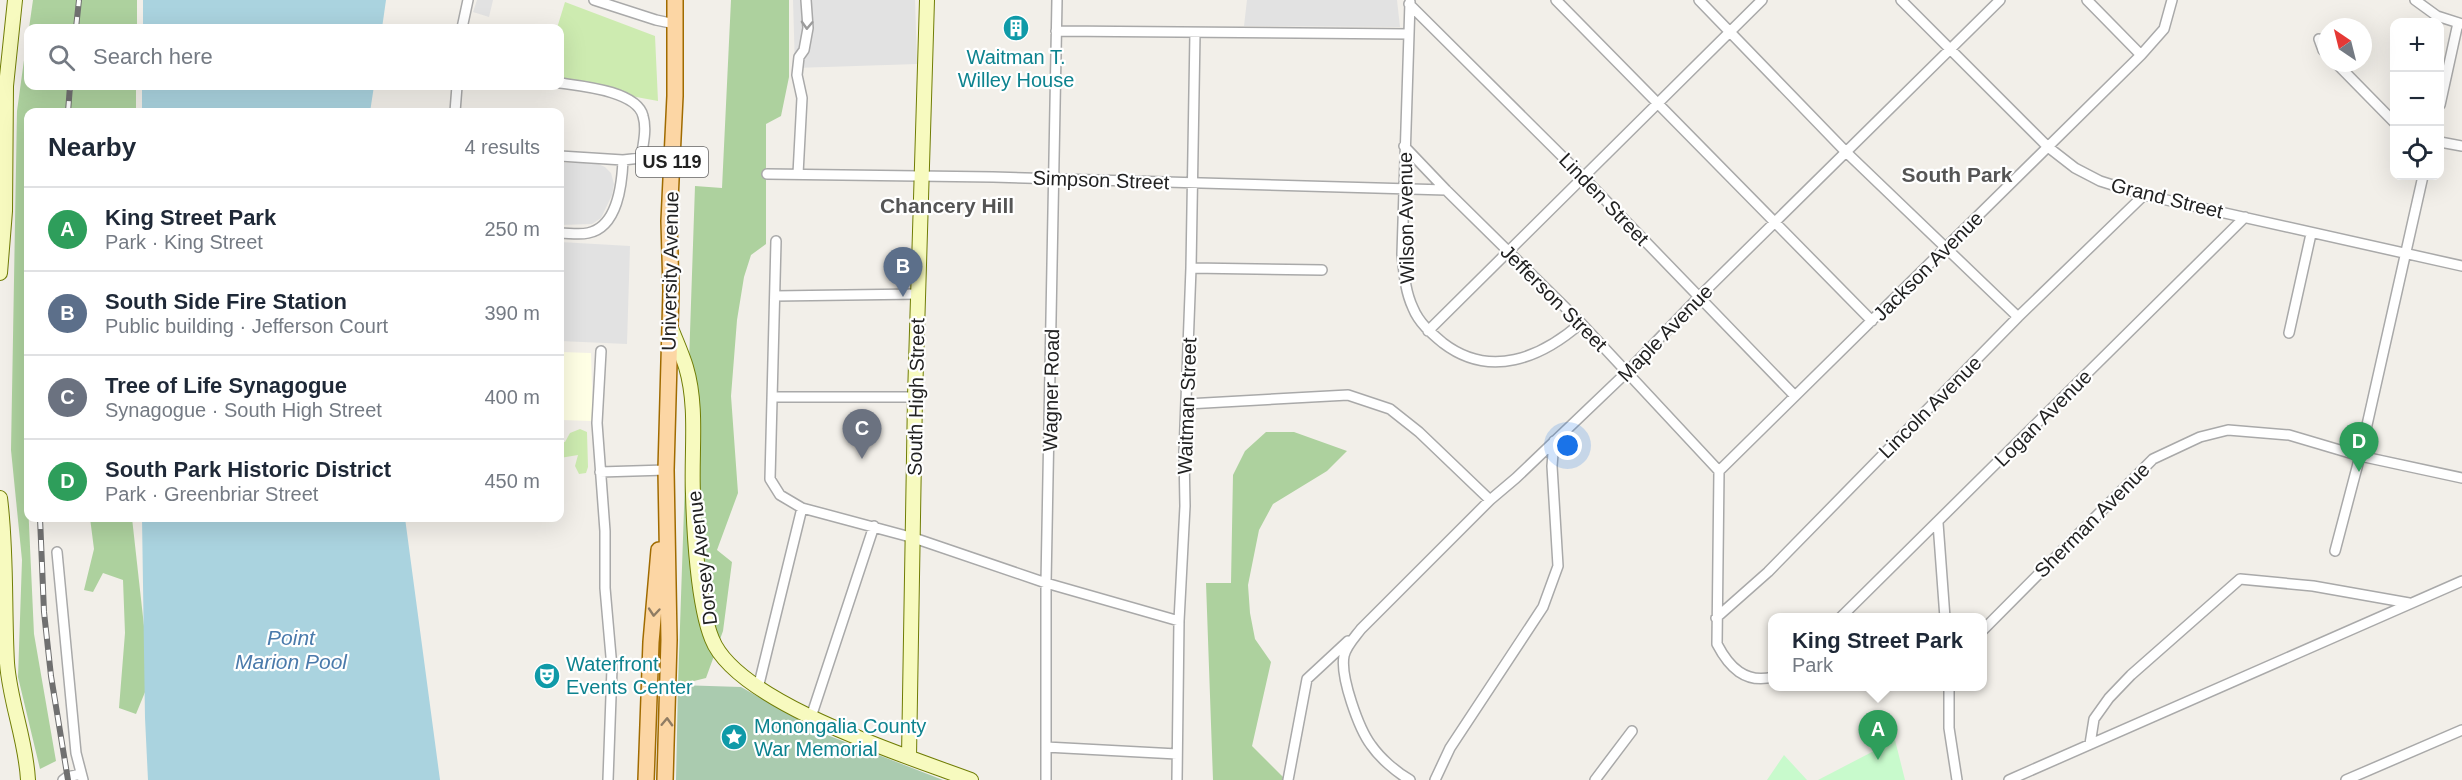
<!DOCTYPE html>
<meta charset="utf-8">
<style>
body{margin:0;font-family:Arial,sans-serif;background:#f6f6f7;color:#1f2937}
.controls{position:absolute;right:18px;top:18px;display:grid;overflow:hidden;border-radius:12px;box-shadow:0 6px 24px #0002}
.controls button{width:54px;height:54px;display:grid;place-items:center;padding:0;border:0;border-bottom:2px solid #e0e1e3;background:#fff;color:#1f2937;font:30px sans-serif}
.compass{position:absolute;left:2318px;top:18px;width:54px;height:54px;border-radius:50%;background:#fff;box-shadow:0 6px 24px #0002;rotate:325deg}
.you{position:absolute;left:1568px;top:446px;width:21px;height:21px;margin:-15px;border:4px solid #fff;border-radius:50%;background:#1a73e8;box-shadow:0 0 0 9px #1a73e833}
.badge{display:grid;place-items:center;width:39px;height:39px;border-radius:50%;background:#0b8043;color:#fff;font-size:20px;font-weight:700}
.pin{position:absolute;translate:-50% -50px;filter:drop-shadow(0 2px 3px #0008)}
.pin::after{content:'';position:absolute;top:32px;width:21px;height:18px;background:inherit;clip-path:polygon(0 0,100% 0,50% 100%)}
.popup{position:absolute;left:1768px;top:613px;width:219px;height:78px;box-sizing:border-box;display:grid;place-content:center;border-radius:12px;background:#fff;filter:drop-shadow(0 2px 4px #0005);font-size:20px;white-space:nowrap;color:#747a83}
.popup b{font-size:22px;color:#1f2937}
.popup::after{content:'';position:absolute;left:50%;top:100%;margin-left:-12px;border:12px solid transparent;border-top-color:#fff}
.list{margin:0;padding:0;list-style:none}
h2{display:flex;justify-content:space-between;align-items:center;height:78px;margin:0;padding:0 24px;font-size:26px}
h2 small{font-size:20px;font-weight:400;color:#747a83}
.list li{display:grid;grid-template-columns:39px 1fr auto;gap:18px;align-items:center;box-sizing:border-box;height:84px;padding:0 24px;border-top:2px solid #e0e1e3}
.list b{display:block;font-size:22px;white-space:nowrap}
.list p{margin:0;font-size:20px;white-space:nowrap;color:#747a83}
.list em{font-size:20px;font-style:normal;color:#747a83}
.icon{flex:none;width:33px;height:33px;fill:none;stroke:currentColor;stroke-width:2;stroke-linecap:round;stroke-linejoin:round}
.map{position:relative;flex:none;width:2462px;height:780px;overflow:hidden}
.search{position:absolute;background:#fff;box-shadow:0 6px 24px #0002;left:24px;top:24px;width:540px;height:66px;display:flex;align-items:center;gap:15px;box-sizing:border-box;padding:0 21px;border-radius:12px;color:#747a83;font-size:22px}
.panel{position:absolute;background:#fff;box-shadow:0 6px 24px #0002;left:24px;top:108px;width:540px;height:414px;border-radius:12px}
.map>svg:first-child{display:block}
.education{fill:#ffffe5}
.grass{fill:#cdebb0}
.forest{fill:#add19e}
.cemetery{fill:#aacbaf}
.park{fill:#c8facc}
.parking{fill:#e2e2e2}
.water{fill:#aad3df}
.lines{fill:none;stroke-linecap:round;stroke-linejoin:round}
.street-casing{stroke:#a9a9a9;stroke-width:12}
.secondary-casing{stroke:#707d05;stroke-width:16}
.primary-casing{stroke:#a06b00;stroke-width:18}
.street{stroke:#fff;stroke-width:9}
.secondary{stroke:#f7fabf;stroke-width:14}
.primary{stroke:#fcd6a4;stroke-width:15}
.rail-casing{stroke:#707070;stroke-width:6}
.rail{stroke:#fff;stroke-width:4;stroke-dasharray:11;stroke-linecap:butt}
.oneway{stroke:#9c9c9c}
.oneway2{stroke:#8f7c63}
.labels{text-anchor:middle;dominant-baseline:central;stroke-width:4.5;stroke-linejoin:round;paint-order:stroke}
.shield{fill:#fff;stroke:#646464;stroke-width:1.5}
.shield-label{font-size:18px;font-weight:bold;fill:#222}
.culture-label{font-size:20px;fill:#0d838f;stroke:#fff;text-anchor:start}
.street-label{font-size:20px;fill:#222;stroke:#fff}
.neighbourhood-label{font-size:21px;font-weight:bold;fill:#555;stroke:#fff}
.water-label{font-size:21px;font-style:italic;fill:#4a7aab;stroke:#fff}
</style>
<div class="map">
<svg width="2462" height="780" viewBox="0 0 2462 780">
<rect width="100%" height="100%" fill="#f2efe9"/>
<path class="education" d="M 560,352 L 591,353 L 593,421 L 560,420 Z"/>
<path class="grass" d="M 565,2 L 655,36 L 658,101 L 560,83 L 560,28 L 557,28 Z
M 580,429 L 587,432 L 588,467 L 586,473 L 579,474 L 575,466 L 578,455 L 560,458 L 560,442 L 565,442 L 570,433 Z"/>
<path class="forest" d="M 33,0 L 137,0 L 137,28 L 29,28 Z
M 731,0 L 789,0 L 789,77 L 781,116 L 766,124 L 766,244 L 751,255 L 744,277 L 737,320 L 731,396 L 738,493 L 717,550 L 732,562 L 723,631 L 706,678 L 678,685 L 695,186 L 722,188 Z
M 28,31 L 28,86 L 136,86 L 136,112 L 28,112 L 28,472 L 24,473 L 28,503 L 34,634 L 56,761 L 40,769 L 18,677 L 22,560 L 11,450 L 17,111 Z
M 1266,432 L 1294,432 L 1347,451 L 1327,471 L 1273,504 L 1259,530 L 1248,585 L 1250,613 L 1255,639 L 1271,662 L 1252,746 L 1286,780 L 1213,780 L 1206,583 L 1231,583 L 1233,475 L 1245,451 Z
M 90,518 L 132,518 L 150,680 L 136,714 L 119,708 L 125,633 L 123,580 L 103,573 L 93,592 L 84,590 L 94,549 Z"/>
<path class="cemetery" d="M 678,685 L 741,687 L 822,733 L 943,780 L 676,780 Z"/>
<path class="park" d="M 1895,740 L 1905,780 L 1818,780 Z
M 1784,755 L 1807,780 L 1767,780 Z"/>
<path class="parking" d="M 477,0 L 493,0 L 489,17 L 473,12 Z
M 793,0 L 915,0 L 917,64 L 795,68 Z
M 1247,0 L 1397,0 L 1400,27 L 1244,26 Z
M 560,163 L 596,163 L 605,167 L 611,173 L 614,184 L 612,195 L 601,218 L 592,224 L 560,225 Z
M 560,242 L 630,246 L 627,344 L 560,341 Z"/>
<path class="water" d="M 143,0 L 386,0 L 382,28 L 143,28 Z
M 142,86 L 374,86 L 370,112 L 142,112 Z
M 142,518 L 405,518 L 440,780 L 148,780 L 145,718 Z"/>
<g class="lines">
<defs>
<path id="street" d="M 594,0 L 656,20 L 675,24
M 1556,0 L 1872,321
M 1699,0 L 1846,152 L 2018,317
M 1901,0 L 2048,147 L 2075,168 L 2100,181 L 2144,195 L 2462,266
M 2087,0 L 2141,55
M 2415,0 L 2437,16 L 2462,24
M 1410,2 L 1402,254 C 1404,273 1405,291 1413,308 C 1419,323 1431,333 1443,343 C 1490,379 1541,358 1581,323
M 1409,4 L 1584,178 L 1795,396
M 462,28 L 468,0
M 1056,31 L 1409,34
M 2319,39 L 2323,50 L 2327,54
M 2336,63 L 2394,122
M 560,83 C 581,86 637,91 643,116 C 647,129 643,145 641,158
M 2440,105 L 2458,23
M 455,112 L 457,86
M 2440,142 L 2462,146
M 1404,146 L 1446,190
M 560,156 L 623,160 L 641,158 L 672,162
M 767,174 L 993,177 L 1446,190 L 1581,323 L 1719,471 L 1717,644 C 1729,667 1745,684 1773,677
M 798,174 L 802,98 L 797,75 L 799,57 L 804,50 L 808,28 L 806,0
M 560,233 C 569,233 579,235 588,233 C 618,227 622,184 623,160
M 776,241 L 770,479 L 780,495 L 802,508 L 914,538 L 1046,583 L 1179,621
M 1191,268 L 1322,270
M 775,296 L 918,294
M 1428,331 L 1762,0
M 2289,333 L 2311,234
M 601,351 L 597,423 L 605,531 L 605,588 L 612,668 L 608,780
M 772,397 L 915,397
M 1187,404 L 1348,395 L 1390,409 L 1419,432 L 1490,500
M 1719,471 L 2141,55 L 2164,29 L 2172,0
M 600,472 L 666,470
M 1938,523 L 1945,618
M 2335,551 L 2360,456 L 2423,176
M 57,552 L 76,753 L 83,780
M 1716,618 L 1768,572 L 2018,317 L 2144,195
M 1840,618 L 2245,217
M 1983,630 L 2153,459 L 2200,437 L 2228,430 L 2289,435 L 2360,456 L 2462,478
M 1949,686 L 1949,728 L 1957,780
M 758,688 L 802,508
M 811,717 L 874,526
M 2090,744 L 2094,719 L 2109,698 L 2131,675 L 2240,579 L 2313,586 L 2409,603
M 1046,747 L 1177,754
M 63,780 L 67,777 L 81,774
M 1046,780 L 1046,583 L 1057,0
M 1177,780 L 1179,621 L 1185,506 L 1184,453 L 1191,268 L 1195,33
M 1288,780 L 1307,679 L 1348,641
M 1410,780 C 1396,772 1380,758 1371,745 C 1359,729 1340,677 1344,656 C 1346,646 1355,637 1361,629 L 1490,500 L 1516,478 L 1627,372 L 1699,297 L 2000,0
M 1435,780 L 1450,748 L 1543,607 L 1558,566 L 1552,466 L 1554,441
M 1595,780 L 1632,731
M 2009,780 L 2462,581
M 2346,780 L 2462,730"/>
<path id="secondary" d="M 0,273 L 5,211 L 6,86 L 15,0
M 671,328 C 676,341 682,354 686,367 C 698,407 691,453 693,494 C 694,532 698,605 712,639 C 737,703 907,756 971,780
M 0,498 C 7,553 4,608 7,663 C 10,703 26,740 28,780
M 909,757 L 915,397 L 927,0"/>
<path id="primary" d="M 646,780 L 651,642 L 659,550
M 665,780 L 669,640 L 666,470 L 671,290 L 669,221 L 675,96 L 675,0"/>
</defs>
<use href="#street" class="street-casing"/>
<use href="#secondary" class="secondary-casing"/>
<use href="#primary" class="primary-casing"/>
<use href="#street" class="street"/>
<use href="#secondary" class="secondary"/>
<use href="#primary" class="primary"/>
<defs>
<path id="rail" d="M 76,28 L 79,0
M 68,112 L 70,86
M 40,518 L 44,612 L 51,676 L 68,780"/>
</defs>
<use href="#rail" class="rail-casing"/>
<use href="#rail" class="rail"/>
</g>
<defs><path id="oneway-chevron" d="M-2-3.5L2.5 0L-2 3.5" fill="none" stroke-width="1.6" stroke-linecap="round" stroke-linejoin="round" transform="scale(1.5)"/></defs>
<use class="oneway" href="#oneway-chevron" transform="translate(807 25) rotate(92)"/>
<g class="oneway2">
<use href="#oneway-chevron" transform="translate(654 612) rotate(95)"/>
<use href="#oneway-chevron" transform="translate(667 722) rotate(-88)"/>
</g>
<defs>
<symbol id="building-disc" viewBox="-11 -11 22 22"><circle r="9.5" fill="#0f9aa8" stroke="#fff"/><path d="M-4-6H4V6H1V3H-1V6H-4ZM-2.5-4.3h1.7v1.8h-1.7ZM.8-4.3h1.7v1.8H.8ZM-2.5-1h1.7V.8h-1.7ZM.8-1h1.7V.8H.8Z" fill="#fff"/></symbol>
<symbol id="theatre-disc" viewBox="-11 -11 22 22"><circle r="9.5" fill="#0f9aa8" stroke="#fff"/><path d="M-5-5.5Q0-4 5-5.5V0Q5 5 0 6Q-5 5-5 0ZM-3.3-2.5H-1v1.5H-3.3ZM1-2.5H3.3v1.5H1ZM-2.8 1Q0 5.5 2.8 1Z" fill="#fff"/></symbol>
<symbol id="sight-disc" viewBox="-11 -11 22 22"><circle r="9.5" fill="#0f9aa8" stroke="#fff"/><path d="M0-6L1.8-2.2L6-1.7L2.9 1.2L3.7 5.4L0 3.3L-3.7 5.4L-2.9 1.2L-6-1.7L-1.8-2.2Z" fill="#fff"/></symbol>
</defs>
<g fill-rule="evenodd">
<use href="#building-disc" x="1001" y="13" width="30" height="30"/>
<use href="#theatre-disc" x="532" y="661" width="30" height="30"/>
<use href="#sight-disc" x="719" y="722" width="30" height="30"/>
</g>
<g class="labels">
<rect class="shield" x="636" y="147" width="72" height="30" rx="4.5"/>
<g class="shield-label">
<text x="672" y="162">US 119</text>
</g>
<g class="culture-label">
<text x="1016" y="57" text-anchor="middle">Waitman T.<tspan x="1016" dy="23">Willey House</tspan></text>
<text x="566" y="664">Waterfront<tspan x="566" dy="23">Events Center</tspan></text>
<text x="754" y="726">Monongalia County<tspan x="754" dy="23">War Memorial</tspan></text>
</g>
<g class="street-label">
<text transform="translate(1101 180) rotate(2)">Simpson Street</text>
<text transform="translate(2167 198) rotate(14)">Grand Street</text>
<text transform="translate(1604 199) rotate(46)">Linden Street</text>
<text transform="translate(1406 218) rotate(-91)">Wilson Avenue</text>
<text transform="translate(1928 266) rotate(-45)">Jackson Avenue</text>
<text transform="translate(670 271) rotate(-89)">University Avenue</text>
<text transform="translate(1554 298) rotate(45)">Jefferson Street</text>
<text transform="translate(1665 333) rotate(-46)">Maple Avenue</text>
<text transform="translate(1051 390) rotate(-89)">Wagner Road</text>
<text transform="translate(916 397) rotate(-89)">South High Street</text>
<text transform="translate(1187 406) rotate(-88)">Waitman Street</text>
<text transform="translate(1930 407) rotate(-45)">Lincoln Avenue</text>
<text transform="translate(2043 418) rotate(-45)">Logan Avenue</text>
<text transform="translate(2092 520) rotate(-45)">Sherman Avenue</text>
<text transform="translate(702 558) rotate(-97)">Dorsey Avenue</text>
</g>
<g class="neighbourhood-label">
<text x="1957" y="174">South Park</text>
<text x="947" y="205">Chancery Hill</text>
</g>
<g class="water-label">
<text x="291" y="637">Point<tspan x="291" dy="24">Marion Pool</tspan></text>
</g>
</g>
</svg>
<div class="controls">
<button>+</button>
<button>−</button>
<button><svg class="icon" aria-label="locate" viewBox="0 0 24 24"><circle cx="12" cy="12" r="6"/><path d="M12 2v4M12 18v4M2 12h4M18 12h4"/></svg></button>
</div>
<svg class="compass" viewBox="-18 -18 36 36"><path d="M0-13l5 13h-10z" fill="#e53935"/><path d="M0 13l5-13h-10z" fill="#747a83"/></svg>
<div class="you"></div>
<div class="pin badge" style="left:1878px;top:760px;background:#2e9e5b">A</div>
<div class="popup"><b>King Street Park</b>Park</div>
<div class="pin badge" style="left:903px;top:297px;background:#5c6f8a">B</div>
<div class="pin badge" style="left:862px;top:459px;background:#6b7280">C</div>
<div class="pin badge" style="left:2359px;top:472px;background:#2e9e5b">D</div>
<div class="search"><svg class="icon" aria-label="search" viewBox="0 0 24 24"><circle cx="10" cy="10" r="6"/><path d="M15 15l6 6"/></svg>Search here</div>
<section class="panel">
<h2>Nearby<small>4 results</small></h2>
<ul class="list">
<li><span class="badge" style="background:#2e9e5b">A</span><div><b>King Street Park</b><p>Park · King Street</p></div><em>250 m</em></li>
<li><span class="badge" style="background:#5c6f8a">B</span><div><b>South Side Fire Station</b><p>Public building · Jefferson Court</p></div><em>390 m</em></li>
<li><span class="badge" style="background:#6b7280">C</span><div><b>Tree of Life Synagogue</b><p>Synagogue · South High Street</p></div><em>400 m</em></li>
<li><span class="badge" style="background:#2e9e5b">D</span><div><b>South Park Historic District</b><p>Park · Greenbriar Street</p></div><em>450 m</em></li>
</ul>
</section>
</div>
